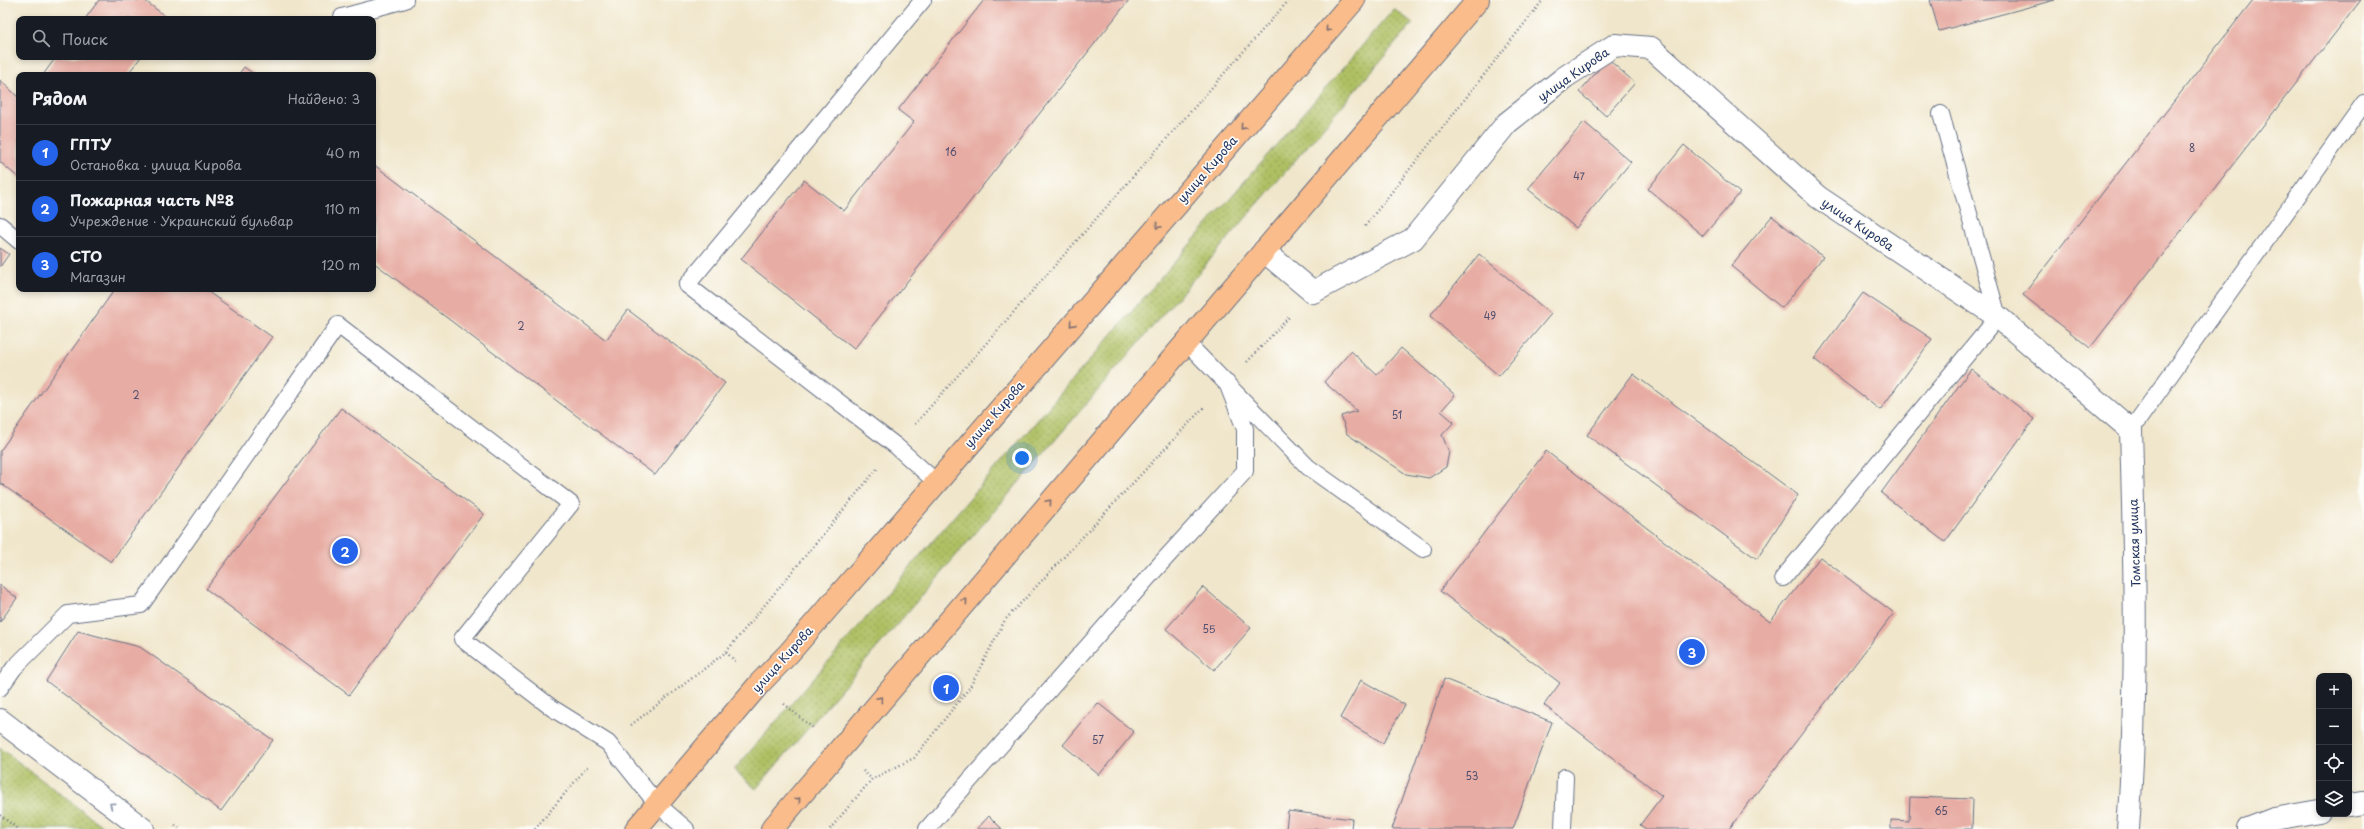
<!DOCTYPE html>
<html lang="ru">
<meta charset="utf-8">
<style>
body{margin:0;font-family:"Playpen Sans",sans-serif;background:#20242c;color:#f1f3f6}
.controls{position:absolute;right:12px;bottom:12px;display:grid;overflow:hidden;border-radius:8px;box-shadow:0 2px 6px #0003}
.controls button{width:36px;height:36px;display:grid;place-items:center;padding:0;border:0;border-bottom:1px solid #363941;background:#171b24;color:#f1f3f6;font:20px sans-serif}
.you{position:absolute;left:1022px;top:458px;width:14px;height:14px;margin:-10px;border:3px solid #fff;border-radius:50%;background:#1a73e8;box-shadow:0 0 0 6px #1a73e833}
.badge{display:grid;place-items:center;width:26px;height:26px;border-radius:50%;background:#2563eb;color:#fff;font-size:13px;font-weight:700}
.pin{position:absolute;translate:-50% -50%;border:2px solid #fff;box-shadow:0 1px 4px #0006}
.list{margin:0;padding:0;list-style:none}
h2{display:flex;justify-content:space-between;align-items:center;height:52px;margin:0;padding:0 16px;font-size:17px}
h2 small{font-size:13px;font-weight:400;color:#9ea1a6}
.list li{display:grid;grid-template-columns:26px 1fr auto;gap:12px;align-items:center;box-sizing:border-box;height:56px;padding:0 16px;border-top:1px solid #363941}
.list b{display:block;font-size:15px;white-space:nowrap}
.list p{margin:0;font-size:13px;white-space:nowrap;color:#9ea1a6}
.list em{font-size:13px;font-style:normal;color:#9ea1a6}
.icon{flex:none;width:22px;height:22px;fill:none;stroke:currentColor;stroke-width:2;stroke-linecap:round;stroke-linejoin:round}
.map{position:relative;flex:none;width:2364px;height:829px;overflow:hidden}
.search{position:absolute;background:#171b24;box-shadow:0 2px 6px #0003;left:16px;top:16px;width:360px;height:44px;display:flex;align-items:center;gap:10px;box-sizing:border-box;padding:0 14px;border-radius:8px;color:#9ea1a6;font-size:15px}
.panel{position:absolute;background:#171b24;box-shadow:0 2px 6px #0003;left:16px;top:72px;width:360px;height:220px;border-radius:8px}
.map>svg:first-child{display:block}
.grass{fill:url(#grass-dots);stroke:#657861}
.building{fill:#e7aca3}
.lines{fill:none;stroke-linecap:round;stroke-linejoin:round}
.lane-casing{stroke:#666f84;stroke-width:18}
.street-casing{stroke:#666f84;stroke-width:24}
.primary-casing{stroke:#666f84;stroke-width:24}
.path{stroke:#666f84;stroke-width:2.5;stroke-dasharray:1 3;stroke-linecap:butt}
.lane{stroke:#fff;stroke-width:16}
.street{stroke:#fff;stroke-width:22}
.primary{stroke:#f9bc8a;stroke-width:22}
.oneway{stroke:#7f6e72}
.oneway2{stroke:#8d97ae}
.labels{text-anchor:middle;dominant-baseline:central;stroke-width:3.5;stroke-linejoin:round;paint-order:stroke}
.number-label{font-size:10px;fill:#4e4e6f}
.street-label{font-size:12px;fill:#1b2f5e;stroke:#fdfcf7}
</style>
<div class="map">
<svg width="2364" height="829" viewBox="0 0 2364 829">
<defs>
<pattern id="grass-dots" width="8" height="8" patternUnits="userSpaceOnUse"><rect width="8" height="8" fill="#afc064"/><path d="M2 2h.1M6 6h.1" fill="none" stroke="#8e9c56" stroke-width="1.8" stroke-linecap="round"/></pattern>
</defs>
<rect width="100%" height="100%" fill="#fdfcf7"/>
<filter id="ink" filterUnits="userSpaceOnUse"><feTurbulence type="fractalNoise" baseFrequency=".025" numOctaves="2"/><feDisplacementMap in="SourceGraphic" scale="8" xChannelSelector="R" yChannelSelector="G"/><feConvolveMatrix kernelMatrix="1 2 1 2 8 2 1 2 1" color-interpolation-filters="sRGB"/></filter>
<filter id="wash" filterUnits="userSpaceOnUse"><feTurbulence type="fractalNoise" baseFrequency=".012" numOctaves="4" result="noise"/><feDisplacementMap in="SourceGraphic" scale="16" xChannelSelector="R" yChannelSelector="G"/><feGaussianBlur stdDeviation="0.9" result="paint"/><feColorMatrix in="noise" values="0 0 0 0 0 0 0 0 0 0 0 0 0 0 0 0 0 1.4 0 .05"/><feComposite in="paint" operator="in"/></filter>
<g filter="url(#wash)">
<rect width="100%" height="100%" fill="#f0e6cb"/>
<path class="grass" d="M 1394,9 L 1413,23 L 756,789 L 734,770 Z
M 0,748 L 106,829 L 0,829 Z"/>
<g id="blocks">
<path class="building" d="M 99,0 L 144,0 L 169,19 L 85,19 Z
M 984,0 L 1129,0 L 854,349 L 741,259 L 804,180 L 844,211 L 914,122 L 898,110 Z
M 1930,0 L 2055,0 L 1939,31 Z
M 2253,0 L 2361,0 L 2090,348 L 2023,295 Z
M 56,57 L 141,57 L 127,75 L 43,75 Z
M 1608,59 L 1635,83 L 1606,116 L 1579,92 Z
M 244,67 L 255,75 L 238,75 Z
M 0,80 L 19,98 L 19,178 L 0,162 Z
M 1584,122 L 1631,162 L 1576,228 L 1528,189 Z
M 1684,145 L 1740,193 L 1703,236 L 1648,189 Z
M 373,164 L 606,340 L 628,310 L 725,383 L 655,475 L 373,262 Z
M 1772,216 L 1823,257 L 1782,308 L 1731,266 Z
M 0,248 L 9,254 L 0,267 Z
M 1479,254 L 1551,314 L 1499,376 L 1430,316 Z
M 115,289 L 204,289 L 272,337 L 111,562 L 0,483 L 0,451 Z
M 1863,293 L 1932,339 L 1880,410 L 1814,359 Z
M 1401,348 L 1455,395 L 1441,411 L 1454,422 L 1442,435 L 1449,452 L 1446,467 L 1429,478 L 1406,474 L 1347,434 L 1341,416 L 1357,411 L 1324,382 L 1351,351 L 1377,375 Z
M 1971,369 L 2034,419 L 1945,542 L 1881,493 Z
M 1633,374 L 1798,495 L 1757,559 L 1587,435 Z
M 341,408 L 484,514 L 349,695 L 206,589 Z
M 1546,451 L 1770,622 L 1820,557 L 1894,613 L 1729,829 L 1646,829 L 1640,825 L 1662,796 L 1544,705 L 1560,683 L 1440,591 Z
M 0,585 L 17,598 L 0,622 Z
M 1203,587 L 1251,628 L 1214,670 L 1166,629 Z
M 78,631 L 140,647 L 273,740 L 221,811 L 46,681 Z
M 1444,679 L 1552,722 L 1513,829 L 1392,829 Z
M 1361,680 L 1405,705 L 1383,743 L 1340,718 Z
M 1098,703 L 1134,732 L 1099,775 L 1063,745 Z
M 1910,797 L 1973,799 L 1972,829 L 1891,829 L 1891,820 L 1909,821 Z
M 1288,811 L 1352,819 L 1351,829 L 1286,829 Z
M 989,816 L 1002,829 L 977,829 Z"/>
</g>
</g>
<g filter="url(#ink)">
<use href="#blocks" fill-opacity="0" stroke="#666f84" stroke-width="1"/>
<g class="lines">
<defs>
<path id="lane" d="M 923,0 L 687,285 L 896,446 L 935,481
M 342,17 L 405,0
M 0,225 L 19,241
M 1186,342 L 1308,467 L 1423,549
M 2131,430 L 2364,103
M 1783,578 L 1998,317 L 1941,114
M 0,688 L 14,668 L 68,614 L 141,605 L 338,325 L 571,504 L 462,639 L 552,708 L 608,743 L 657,804 L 686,829
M 927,829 L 1153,572 L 1245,471 L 1245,429 L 1227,383
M 1563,829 L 1565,777"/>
<path id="street" d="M 1264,251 L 1313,292 L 1413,239 L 1507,123 L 1565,77 L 1615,45 L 1651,48 L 1818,197 L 1998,317 L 2131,430 C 2135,563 2138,696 2128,829
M 0,720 L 143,829
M 2349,805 L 2364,803
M 2248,829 L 2274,819 L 2319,811"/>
<path id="primary" d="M 636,829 L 760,683 L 789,653 L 1354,0
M 772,829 L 1478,0"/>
</defs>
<use href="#lane" class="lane-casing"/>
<use href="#street" class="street-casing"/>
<use href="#primary" class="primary-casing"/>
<path class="path" d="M 1365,226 L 1543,0
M 1247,362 L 1290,316
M 915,424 L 1289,0
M 726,652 L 735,661
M 784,704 L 814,729
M 631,725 L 726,652 L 877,469
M 863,771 L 872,779
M 0,815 L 18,829
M 175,825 L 181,829
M 535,829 L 588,766
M 830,829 L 872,779 L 914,758 L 970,687 L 1005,620 L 1204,407"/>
<use href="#lane" class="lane"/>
<use href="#street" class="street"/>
<use href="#primary" class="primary"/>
</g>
<defs><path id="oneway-chevron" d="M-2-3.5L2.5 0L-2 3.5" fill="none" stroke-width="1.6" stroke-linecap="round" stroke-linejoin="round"/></defs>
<g class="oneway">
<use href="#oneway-chevron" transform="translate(1328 29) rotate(131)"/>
<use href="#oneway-chevron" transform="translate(1243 127) rotate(131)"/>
<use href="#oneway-chevron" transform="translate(1158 226) rotate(131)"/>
<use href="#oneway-chevron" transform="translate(1072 324) rotate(131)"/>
<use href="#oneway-chevron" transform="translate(1049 502) rotate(-49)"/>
<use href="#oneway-chevron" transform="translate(965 601) rotate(-49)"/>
<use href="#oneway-chevron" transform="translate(880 699) rotate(-49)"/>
<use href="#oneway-chevron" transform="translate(798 800) rotate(-49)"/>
</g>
<use class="oneway2" href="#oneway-chevron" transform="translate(112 805) rotate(-143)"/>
</g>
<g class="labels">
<g class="number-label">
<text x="2192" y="147">8</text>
<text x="951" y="151">16</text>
<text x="1579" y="175">47</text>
<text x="1490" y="315">49</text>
<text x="521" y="325">2</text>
<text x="136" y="394">2</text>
<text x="1397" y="414">51</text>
<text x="1209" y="628">55</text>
<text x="1098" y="739">57</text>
<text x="1472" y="775">53</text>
<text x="1941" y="810">65</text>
</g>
<g class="street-label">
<text transform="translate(1573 74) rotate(-35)">улица Кирова</text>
<text transform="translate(1207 169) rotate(-49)">улица Кирова</text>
<text transform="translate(1858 224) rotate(34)">улица Кирова</text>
<text transform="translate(994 414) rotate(-49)">улица Кирова</text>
<text transform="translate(2134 543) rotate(-92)">Томская улица</text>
<text transform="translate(782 659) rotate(-48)">улица Кирова</text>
</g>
</g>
</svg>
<div class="controls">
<button>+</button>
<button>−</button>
<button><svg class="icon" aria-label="locate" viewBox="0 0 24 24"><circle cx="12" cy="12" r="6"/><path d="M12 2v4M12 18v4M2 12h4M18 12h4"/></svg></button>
<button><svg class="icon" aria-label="layers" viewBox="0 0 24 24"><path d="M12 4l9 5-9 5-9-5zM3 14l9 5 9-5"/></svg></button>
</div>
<div class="you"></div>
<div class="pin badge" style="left:946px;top:688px">1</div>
<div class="pin badge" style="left:345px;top:551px">2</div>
<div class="pin badge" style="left:1692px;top:652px">3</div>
<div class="search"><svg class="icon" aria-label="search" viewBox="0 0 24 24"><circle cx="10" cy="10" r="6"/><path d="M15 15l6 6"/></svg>Поиск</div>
<section class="panel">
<h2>Рядом<small>Найдено: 3</small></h2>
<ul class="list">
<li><span class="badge">1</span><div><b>ГПТУ</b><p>Остановка · улица Кирова</p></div><em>40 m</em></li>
<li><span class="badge">2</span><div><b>Пожарная часть №8</b><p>Учреждение · Украинский бульвар</p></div><em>110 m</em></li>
<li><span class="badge">3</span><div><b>СТО</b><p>Магазин</p></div><em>120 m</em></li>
</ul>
</section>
</div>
